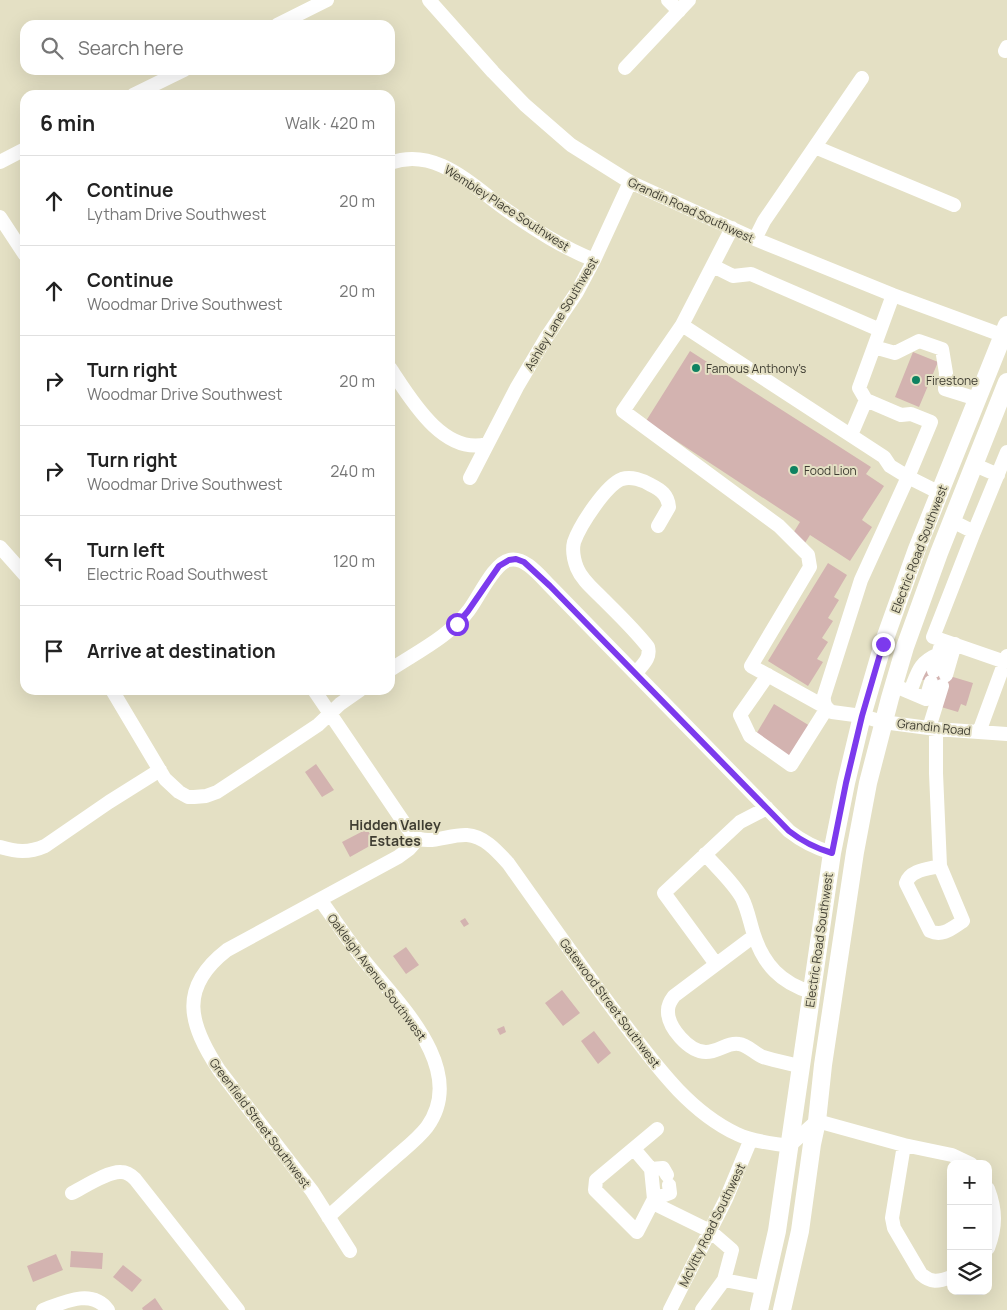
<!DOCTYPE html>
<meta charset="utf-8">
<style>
body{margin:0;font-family:Manrope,sans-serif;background:#f2f2f2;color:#222}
.controls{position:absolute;right:15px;bottom:15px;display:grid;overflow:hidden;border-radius:10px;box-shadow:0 5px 20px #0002}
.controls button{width:45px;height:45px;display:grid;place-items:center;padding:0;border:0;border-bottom:1px solid #e0e0e0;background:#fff;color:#222;font:25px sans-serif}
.stop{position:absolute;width:15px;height:15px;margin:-11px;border:4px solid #7c3aed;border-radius:50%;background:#fff}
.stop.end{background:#7c3aed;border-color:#fff;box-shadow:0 1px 5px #0008}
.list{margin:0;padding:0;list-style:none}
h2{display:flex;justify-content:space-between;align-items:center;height:65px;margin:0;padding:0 20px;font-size:21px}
h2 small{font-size:16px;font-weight:400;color:#767676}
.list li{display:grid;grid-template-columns:32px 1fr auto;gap:15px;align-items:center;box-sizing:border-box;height:90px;padding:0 20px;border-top:1px solid #e0e0e0}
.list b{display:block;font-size:19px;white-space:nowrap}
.list p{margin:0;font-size:16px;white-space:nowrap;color:#767676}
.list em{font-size:16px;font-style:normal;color:#767676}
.icon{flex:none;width:28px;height:28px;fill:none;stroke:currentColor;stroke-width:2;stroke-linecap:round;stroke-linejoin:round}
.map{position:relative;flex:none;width:1007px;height:1310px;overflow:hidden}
.search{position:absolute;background:#fff;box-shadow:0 5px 20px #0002;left:20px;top:20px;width:375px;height:55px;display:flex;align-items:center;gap:12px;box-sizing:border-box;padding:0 18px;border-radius:15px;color:#767676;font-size:19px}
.panel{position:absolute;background:#fff;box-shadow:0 5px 20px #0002;left:20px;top:90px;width:375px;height:605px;border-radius:15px}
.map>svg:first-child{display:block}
.building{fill:#d3b3b0}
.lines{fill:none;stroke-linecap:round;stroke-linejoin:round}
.minor{stroke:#fff;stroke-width:14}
.major{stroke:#fff;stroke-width:18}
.route{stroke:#7c3aed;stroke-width:6}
.poi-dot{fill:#0e8261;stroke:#e4e0c4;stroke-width:2}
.labels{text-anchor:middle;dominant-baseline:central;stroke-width:4;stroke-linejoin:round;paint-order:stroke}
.street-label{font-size:12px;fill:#3f3d32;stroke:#e4e0c4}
.poi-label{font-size:12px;fill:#3f3d32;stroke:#e4e0c4;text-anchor:start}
.neighbourhood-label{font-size:14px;font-weight:bold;fill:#3f3d32;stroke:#e4e0c4}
</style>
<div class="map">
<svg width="1007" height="1310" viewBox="0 0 1007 1310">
<rect width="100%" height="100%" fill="#e4e0c4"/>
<path class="building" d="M 690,351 L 871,467 L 866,474 L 884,486 L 862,520 L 872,527 L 850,561 L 810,535 L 805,543 L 792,535 L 800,522 L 646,421 Z
M 913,352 L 938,362 L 919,407 L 895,397 Z
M 828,563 L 847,575 L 834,597 L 839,600 L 828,618 L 833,621 L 822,638 L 828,642 L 817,659 L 823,662 L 808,686 L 768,661 Z
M 923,668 L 973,683 L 966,706 L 961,704 L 958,712 L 941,707 L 947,687 L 920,679 Z
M 774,704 L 810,726 L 791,758 L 755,736 Z
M 316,764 L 334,790 L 322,797 L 305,772 Z
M 367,829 L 375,843 L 350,857 L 342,842 Z
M 465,918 L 469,924 L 464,927 L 460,921 Z
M 406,947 L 419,965 L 406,974 L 393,956 Z
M 562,990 L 580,1013 L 563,1026 L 545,1003 Z
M 504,1026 L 506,1032 L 500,1035 L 497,1029 Z
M 594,1031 L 611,1053 L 598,1064 L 581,1041 Z
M 71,1251 L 103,1253 L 102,1269 L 70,1267 Z
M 56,1254 L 63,1270 L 33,1282 L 27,1266 Z
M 123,1265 L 142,1280 L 132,1292 L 113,1277 Z
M 155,1298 L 163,1310 L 143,1310 L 142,1308 Z"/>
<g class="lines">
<path class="minor" d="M 429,0 L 493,72 L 525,105 L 571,145 L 630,182 L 755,239 L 893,295 L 1007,337
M 668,0 L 679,11
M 277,25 L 327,0
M 1005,51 L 1007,47
M 625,68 L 689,0
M 133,95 L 184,70
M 815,147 L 954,205
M 0,162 L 25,149
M 390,163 C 437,146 473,187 508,211 C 536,230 563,248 594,260
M 0,217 L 25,255
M 732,228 L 682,325 L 884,457 L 890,466 L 908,477 L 861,580 L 824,696 C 823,704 826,708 832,712 L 862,716 L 883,722 L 936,729 L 1007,734
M 755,239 L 764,221 L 862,78
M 713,266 L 733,276 L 751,274 L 880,330
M 682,325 L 623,411 L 779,526 L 808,555 L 810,567 L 751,666 L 827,708 L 791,765 L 750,736 L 740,715 L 768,675
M 874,347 L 895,353 L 919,341 L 942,349 L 946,373 L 945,389 L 977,399
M 390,368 C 410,398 443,456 487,444
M 866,400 L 901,415 L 911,414 L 931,422 L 908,477 L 940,493
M 851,435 L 866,400 L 859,388 L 893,295
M 975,465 L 998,475
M 470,478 L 517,387 L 546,338 L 577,292 L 594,260 L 630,182
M 952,521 L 974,532 L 933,637 L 1005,662
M 974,532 L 1007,452
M 0,547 L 25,575
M 390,670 C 417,652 450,636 469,610 C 479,597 494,563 509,560 C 525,556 540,576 550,586 L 789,831 C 803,842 815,848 832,853
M 934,671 L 940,648
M 636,673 C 643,664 651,658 648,647 C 634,629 617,613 601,597 C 592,588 582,580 577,568 C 574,560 572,550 574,542 C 580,525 606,485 622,479 C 631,476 643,480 651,485 C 661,490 668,495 669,507 L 658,526
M 946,675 L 955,644
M 893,685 L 926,699 L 931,682
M 112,690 L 165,779 L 179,792 L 188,797 L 194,797 L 206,796 L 217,792 L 255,767 L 318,725 L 340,704 L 360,690
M 314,690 L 413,836 C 429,846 448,834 467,835 C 484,836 497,851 508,863 C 545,915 581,967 619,1017 C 653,1061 686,1110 737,1134 C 753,1142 772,1143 789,1146 L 817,1121 L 904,1145
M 910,692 C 918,672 918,663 939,654
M 929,728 L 942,686
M 936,729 L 936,773 L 940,866 L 963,921 C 952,928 943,937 930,931 L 906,883 C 910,870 928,869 940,866
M 979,732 L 1007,656
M 0,847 C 16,852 29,853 45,846 L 109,802 L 160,770
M 705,854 C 717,868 733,882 742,898 C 748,910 750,923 754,935 C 764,965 781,983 811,992
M 321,901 C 335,920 348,941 363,959 C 397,1002 469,1069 427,1127 C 417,1140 403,1150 391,1161 C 370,1179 349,1198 328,1217
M 754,936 L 674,996 C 671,1000 668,1004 668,1010 C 667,1027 689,1052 706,1052 C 718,1052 728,1042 739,1044 C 748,1045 755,1054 763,1057 C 775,1061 788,1063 800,1066
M 716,964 L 664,893 L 740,822 L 767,808
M 634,1149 L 651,1169 L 654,1199 L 637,1232 L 595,1190 L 596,1180 L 657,1129
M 651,1169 L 663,1168 L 667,1175
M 988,1189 C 996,1210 996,1227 988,1248
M 72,1193 C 84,1187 108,1171 121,1172 C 127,1172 131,1175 135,1179 L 238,1310
M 654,1199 L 670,1193 L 669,1185
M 653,1203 L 710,1231 L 732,1250 L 724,1280 L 702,1310
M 350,1251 L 312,1191 L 219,1070 C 189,1024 178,988 227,950 L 398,857 L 409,849 L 418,839
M 951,1277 C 938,1282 931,1283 921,1274 L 894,1228 L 892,1218 L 904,1145 L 952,1155 L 971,1164
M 724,1280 L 765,1288
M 43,1310 C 64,1302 92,1288 108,1310
M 670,1310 L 726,1199 L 751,1139"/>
<path class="major" d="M 759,1310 L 777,1231 L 832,853 L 846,783 L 862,716 L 883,644 L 917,549 L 1007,325
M 782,1310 L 800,1231 L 812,1144 L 817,1121 L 823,1065 L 855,852 L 868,783 L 890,698 L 905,647 L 939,553 L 1007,382"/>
</g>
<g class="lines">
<path class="route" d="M 457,624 L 468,611 L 499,566 L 509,560 L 516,559 L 524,562 L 550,586 L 789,831 C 803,842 815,848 832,853 L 846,783 L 862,716 L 883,644"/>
</g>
<g class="poi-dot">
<circle cx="696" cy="368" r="5"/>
<circle cx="916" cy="380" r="5"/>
<circle cx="794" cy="470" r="5"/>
</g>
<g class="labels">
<g class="street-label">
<text transform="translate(507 208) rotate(33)">Wembley Place Southwest</text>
<text transform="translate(691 210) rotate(25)">Grandin Road Southwest</text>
<text transform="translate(561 314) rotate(-59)">Ashley Lane Southwest</text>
<text transform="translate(919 549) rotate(-69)">Electric Road Southwest</text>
<text transform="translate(934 727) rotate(6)">Grandin Road</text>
<text transform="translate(819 940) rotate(-82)">Electric Road Southwest</text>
<text transform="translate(377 977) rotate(53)">Oakleigh Avenue Southwest</text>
<text transform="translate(610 1003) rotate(53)">Gatewood Street Southwest</text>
<text transform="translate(260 1123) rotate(53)">Greenfield Street Southwest</text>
<text transform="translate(712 1225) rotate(-64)">McVitty Road Southwest</text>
</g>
<g class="poi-label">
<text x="706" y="368">Famous Anthony's</text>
<text x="926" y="380">Firestone</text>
<text x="804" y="470">Food Lion</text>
</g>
<g class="neighbourhood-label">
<text x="395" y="824">Hidden Valley<tspan x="395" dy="16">Estates</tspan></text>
</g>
</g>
</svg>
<div class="controls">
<button>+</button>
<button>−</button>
<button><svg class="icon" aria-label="layers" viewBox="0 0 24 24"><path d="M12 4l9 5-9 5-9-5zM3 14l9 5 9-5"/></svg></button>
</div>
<div class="stop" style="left:457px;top:624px"></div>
<div class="stop end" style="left:883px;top:644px"></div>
<div class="search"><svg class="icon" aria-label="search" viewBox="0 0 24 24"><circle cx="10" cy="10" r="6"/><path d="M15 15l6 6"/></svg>Search here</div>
<section class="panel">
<h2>6 min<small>Walk · 420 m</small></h2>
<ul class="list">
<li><svg class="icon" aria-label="ahead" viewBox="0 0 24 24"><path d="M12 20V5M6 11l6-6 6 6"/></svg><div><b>Continue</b><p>Lytham Drive Southwest</p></div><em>20 m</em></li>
<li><svg class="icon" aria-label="ahead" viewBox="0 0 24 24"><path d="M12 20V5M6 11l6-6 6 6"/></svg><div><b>Continue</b><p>Woodmar Drive Southwest</p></div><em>20 m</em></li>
<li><svg class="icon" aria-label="right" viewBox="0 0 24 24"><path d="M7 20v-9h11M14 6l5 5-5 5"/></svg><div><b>Turn right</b><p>Woodmar Drive Southwest</p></div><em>20 m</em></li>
<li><svg class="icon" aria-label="right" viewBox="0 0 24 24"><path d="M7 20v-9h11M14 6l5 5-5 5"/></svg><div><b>Turn right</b><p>Woodmar Drive Southwest</p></div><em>240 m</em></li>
<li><svg class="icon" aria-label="left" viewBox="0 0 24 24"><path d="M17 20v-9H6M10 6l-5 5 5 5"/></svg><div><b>Turn left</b><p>Electric Road Southwest</p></div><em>120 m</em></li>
<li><svg class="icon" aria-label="arrive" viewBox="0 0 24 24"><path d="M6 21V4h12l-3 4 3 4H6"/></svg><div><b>Arrive at destination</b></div></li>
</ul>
</section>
</div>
